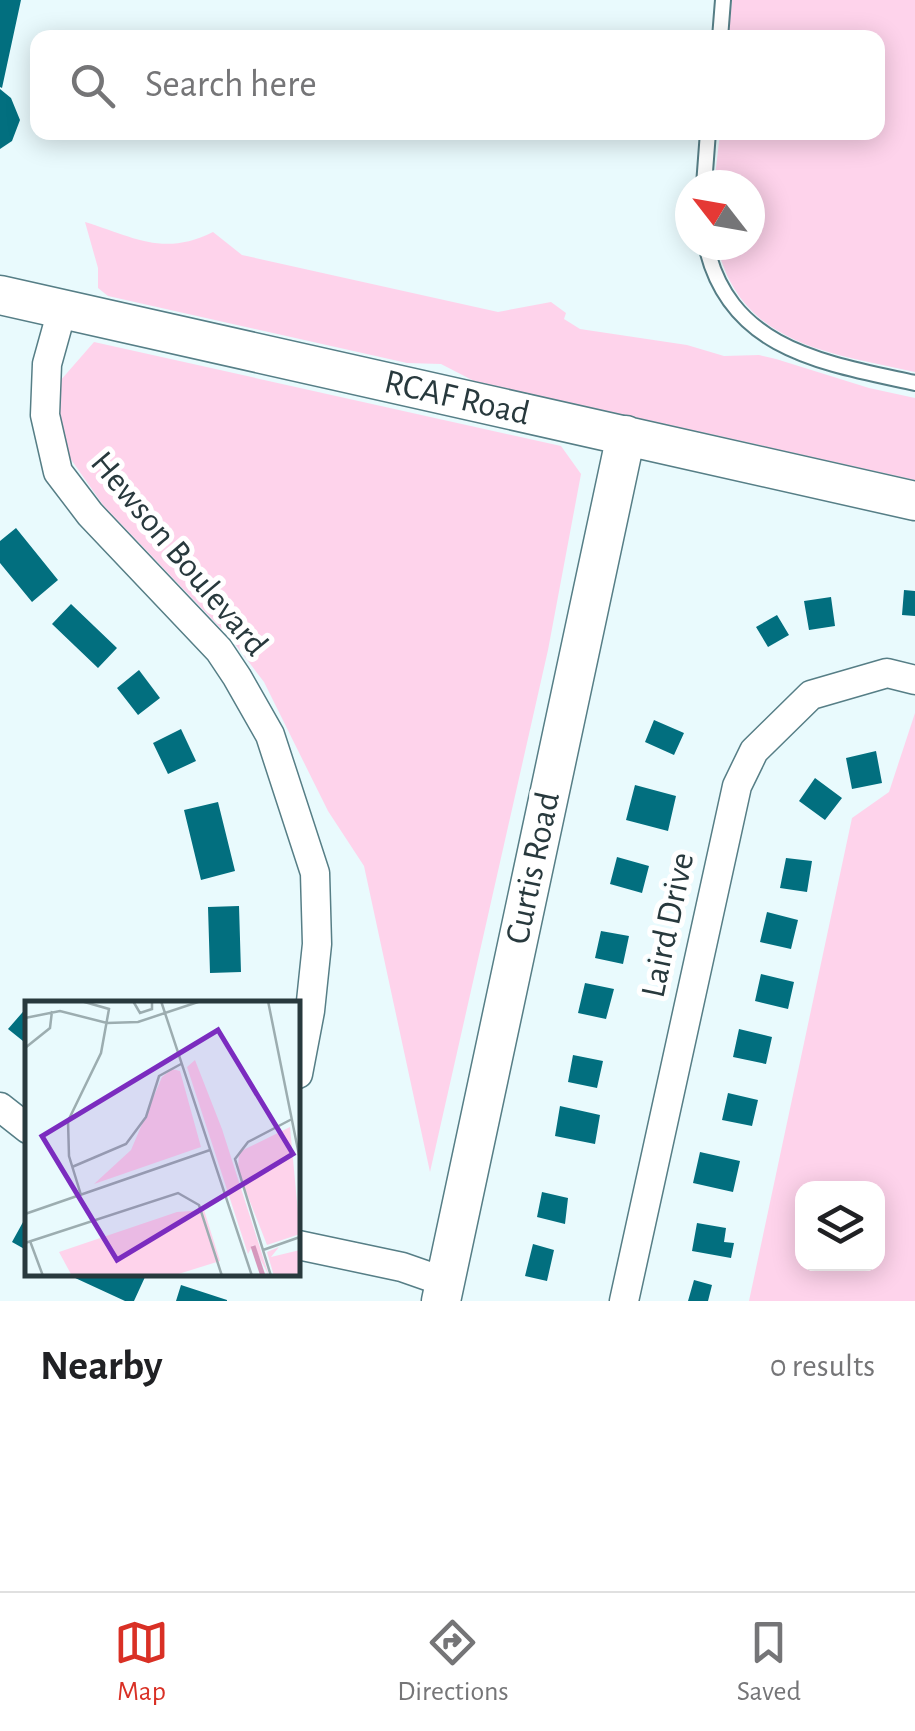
<!DOCTYPE html>
<style>
body{margin:0;font-family:"Alegreya Sans",sans-serif;background:#f2f2f2;color:#202124}
.controls{position:absolute;right:30px;bottom:30px;display:grid;overflow:hidden;border-radius:20px;box-shadow:0 5px 25px #0003}
.controls button{width:90px;height:90px;display:grid;place-items:center;padding:0;border:0;border-bottom:2px solid #e0e0e0;background:#fff;color:#202124;font:50px sans-serif}
.compass{position:absolute;left:675px;top:170px;width:90px;height:90px;border-radius:50%;background:#fff;box-shadow:0 5px 25px #0003;rotate:301deg}
.list{margin:0;padding:0;list-style:none}
h2{display:flex;justify-content:space-between;align-items:center;height:130px;margin:0;padding:0 40px;font-size:42px}
h2 small{font-size:32px;font-weight:400;color:#757577}
.icon{flex:none;width:55px;height:55px;fill:none;stroke:currentColor;stroke-width:2;stroke-linecap:round;stroke-linejoin:round}
.map{position:relative;flex:none;width:915px;height:1301px;overflow:hidden}
.search{position:absolute;background:#fff;box-shadow:0 5px 25px #0003;left:30px;right:30px;top:30px;height:110px;display:flex;align-items:center;gap:25px;box-sizing:border-box;padding:0 35px;border-radius:20px;color:#757577;font-size:38px}
.sheet{height:290px;background:#fff}
nav{display:flex;justify-content:space-around;align-items:center;box-sizing:border-box;height:140px;border-top:2px solid #e0e0e0;background:#fff;font-size:28px;color:#757577}
nav a{display:grid;justify-items:center;gap:5px}
nav .on{color:#d93025}
.map>svg:first-child{display:block}
.green{fill:#fed3eb;fill-rule:evenodd}
.building{fill:#026f7f}
.lines{fill:none;stroke-linecap:round;stroke-linejoin:round}
.lane-casing{stroke:#567e86;stroke-width:18}
.street-casing{stroke:#567e86;stroke-width:31}
.secondary-casing{stroke:#567e86;stroke-width:41}
.lane{stroke:#fff;stroke-width:14}
.street{stroke:#fff;stroke-width:28}
.secondary{stroke:#fff;stroke-width:38}
.labels{text-anchor:middle;dominant-baseline:central;stroke-width:10;stroke-linejoin:round;paint-order:stroke}
.street-label{font-size:35px;fill:#28393d;stroke:#fff}
.inset-river{fill:none;stroke:#d598bc;stroke-width:5}
.inset-road{fill:none;stroke:#9cadb0;stroke-width:2.5}
.view{fill:#7b2cbf;fill-opacity:0.15;stroke:#7b2cbf;stroke-width:5}
.inset-edge{fill:none;stroke:#28393d;stroke-width:5}
</style>
<div class="map">
<svg width="915" height="1301" viewBox="0 0 915 1301">
<rect width="100%" height="100%" fill="#e9fafd"/>
<path class="green" d="M 732,0 L 915,0 L 915,372 C 830,353 740,345 717,245 L 750,245 L 750,185 L 714,185 L 720,133 L 878,132 L 878,38 L 728,37 Z
M 85,222 C 134,237 163,257 213,232 L 242,255 L 498,312 L 551,302 L 566,313 L 564,319 L 580,329 L 687,345 L 724,356 L 759,355 L 776,359 L 869,388 L 915,398 L 915,480 L 474,381 L 441,364 L 407,363 L 108,296 L 98,288 L 98,268 Z
M 94,342 L 561,446 L 581,474 L 548,650 L 430,1172 L 364,866 L 328,811 L 264,682 L 232,640 L 103,505 L 70,458 L 60,416 L 60,381 Z
M 915,713 L 915,1301 L 749,1301 L 852,818 L 889,792 ZM 878,1188 L 878,1264 L 802,1264 L 802,1188 Z"/>
<path class="building" d="M 0,0 L 21,0 L 2,88 L 0,87 Z
M 0,89 L 11,98 L 20,120 L 12,141 L 0,149 Z
M 16,528 L 58,580 L 32,602 L 0,563 L 0,541 Z
M 904,590 L 915,591 L 915,616 L 902,615 Z
M 831,597 L 835,626 L 809,630 L 804,601 Z
M 71,604 L 117,648 L 98,668 L 52,624 Z
M 777,615 L 789,635 L 768,647 L 756,627 Z
M 139,670 L 160,698 L 138,715 L 117,688 Z
M 654,720 L 684,733 L 674,755 L 645,742 Z
M 181,729 L 196,761 L 168,774 L 153,743 Z
M 876,751 L 882,783 L 852,789 L 846,758 Z
M 815,778 L 842,798 L 825,820 L 799,801 Z
M 635,785 L 676,796 L 668,831 L 626,820 Z
M 218,802 L 235,871 L 201,880 L 184,810 Z
M 617,857 L 649,866 L 642,893 L 610,884 Z
M 786,858 L 812,861 L 807,892 L 780,888 Z
M 239,906 L 241,972 L 210,973 L 208,907 Z
M 767,912 L 798,920 L 791,949 L 760,942 Z
M 601,931 L 629,936 L 623,964 L 595,958 Z
M 761,974 L 794,982 L 788,1009 L 755,1001 Z
M 585,983 L 614,989 L 606,1019 L 578,1013 Z
M 28,1006 L 28,1045 L 8,1029 Z
M 739,1029 L 772,1037 L 766,1064 L 733,1057 Z
M 573,1055 L 603,1061 L 597,1088 L 568,1082 Z
M 728,1093 L 758,1100 L 752,1126 L 722,1120 Z
M 560,1106 L 600,1115 L 595,1144 L 555,1136 Z
M 700,1152 L 740,1161 L 733,1192 L 693,1183 Z
M 542,1192 L 568,1198 L 565,1224 L 537,1217 Z
M 28,1213 L 28,1251 L 12,1242 Z
M 697,1223 L 726,1228 L 724,1242 L 734,1243 L 731,1258 L 692,1251 Z
M 533,1244 L 554,1250 L 547,1281 L 525,1276 Z
M 74,1274 L 139,1274 L 145,1277 L 134,1301 L 125,1301 L 73,1277 Z
M 694,1280 L 712,1285 L 708,1301 L 688,1301 Z
M 181,1285 L 227,1300 L 227,1301 L 176,1301 Z"/>
<g class="lines">
<defs>
<path id="lane" d="M 720,38 L 723,0
M 704,185 L 708,132
M 706,245 C 729,350 824,363 915,383"/>
<path id="street" d="M 62,310 L 47,364 L 45,415 L 58,472 L 90,514 L 219,650 L 237,677 L 270,735 L 315,873 L 317,944 L 310,1011 L 298,1074
M 0,1107 L 28,1129
M 298,1245 L 402,1267 L 445,1282
M 624,1301 L 737,786 L 754,751 L 811,695 L 887,673 L 915,680"/>
<path id="secondary" d="M 0,295 L 915,501
M 441,1301 L 626,435"/>
</defs>
<use href="#lane" class="lane-casing"/>
<use href="#street" class="street-casing"/>
<use href="#secondary" class="secondary-casing"/>
<use href="#lane" class="lane"/>
<use href="#street" class="street"/>
<use href="#secondary" class="secondary"/>
</g>
<g class="labels">
<g class="street-label">
<text transform="translate(457 398) rotate(13)">RCAF Road</text>
<text transform="translate(179 554) rotate(50)">Hewson Boulevard</text>
<text transform="translate(533 868) rotate(-78)">Curtis Road</text>
<text transform="translate(668 925) rotate(-78)">Laird Drive</text>
</g>
</g>
<g transform="translate(25 1001)">
<rect width="275" height="275" fill="#e9fafd"/>
<path d="M 170,59 L 197,128 L 244,275 L 228,244 L 223,253 L 162,66 ZM 147,68 L 155,70 L 176,146 L 69,183 L 106,149 L 137,76 ZM 265,126 L 275,233 L 242,244 L 213,170 L 214,151 ZM 179,209 L 195,260 L 147,275 L 47,275 L 34,251 L 152,211 ZM 254,246 L 246,256 L 275,249 L 275,275 L 249,275 L 242,251 Z" fill="#fed3eb"/>
<path class="inset-river" d="M 228,245 L 238,275"/>
<path class="inset-road" d="M 56,0 L 84,8 L 76,52 L 43,120 L 44,155 L 56,194M 108,0 L 115,12 L 127,8 L 127,0M 136,0 L 227,275M 243,0 L 275,159M 0,17 L 35,10 L 82,22 L 113,21 L 176,0M 0,47 L 25,27 L 27,10M 47,166 L 101,143 L 121,116 L 134,75 L 156,63M 0,213 L 185,149M 5,240 L 18,275M 0,242 L 153,192 L 174,204 L 197,275M 238,249 L 275,236M 246,275 L 210,158 L 223,141 L 267,118"/>
<path class="view" d="M 193,29 L 268,153 L 92,259 L 17,135 Z"/>
<rect width="275" height="275" class="inset-edge"/>
</g>
</svg>
<div class="controls">
<button><svg class="icon" aria-label="layers" viewBox="0 0 24 24"><path d="M12 4l9 5-9 5-9-5zM3 14l9 5 9-5"/></svg></button>
</div>
<svg class="compass" viewBox="-18 -18 36 36"><path d="M0-13l5 13h-10z" fill="#e53935"/><path d="M0 13l5-13h-10z" fill="#757577"/></svg>
<div class="search"><svg class="icon" aria-label="search" viewBox="0 0 24 24"><circle cx="10" cy="10" r="6"/><path d="M15 15l6 6"/></svg>Search here</div>
</div>
<section class="sheet">
<h2>Nearby<small>0 results</small></h2>
<ul class="list">
</ul>
</section>
<nav>
<a class="on"><svg class="icon" aria-label="map" viewBox="0 0 24 24"><path d="M3 6l6-2 6 2 6-2v14l-6 2-6-2-6 2zM9 4v14M15 6v14"/></svg>Map</a>
<a><svg class="icon" aria-label="directions" viewBox="0 0 24 24"><path d="M12 3l9 9-9 9-9-9zM9 14v-3h6M13 9l2 2-2 2"/></svg>Directions</a>
<a><svg class="icon" aria-label="saved" viewBox="0 0 24 24"><path d="M7 4h10v16l-5-4-5 4z"/></svg>Saved</a>
</nav>
